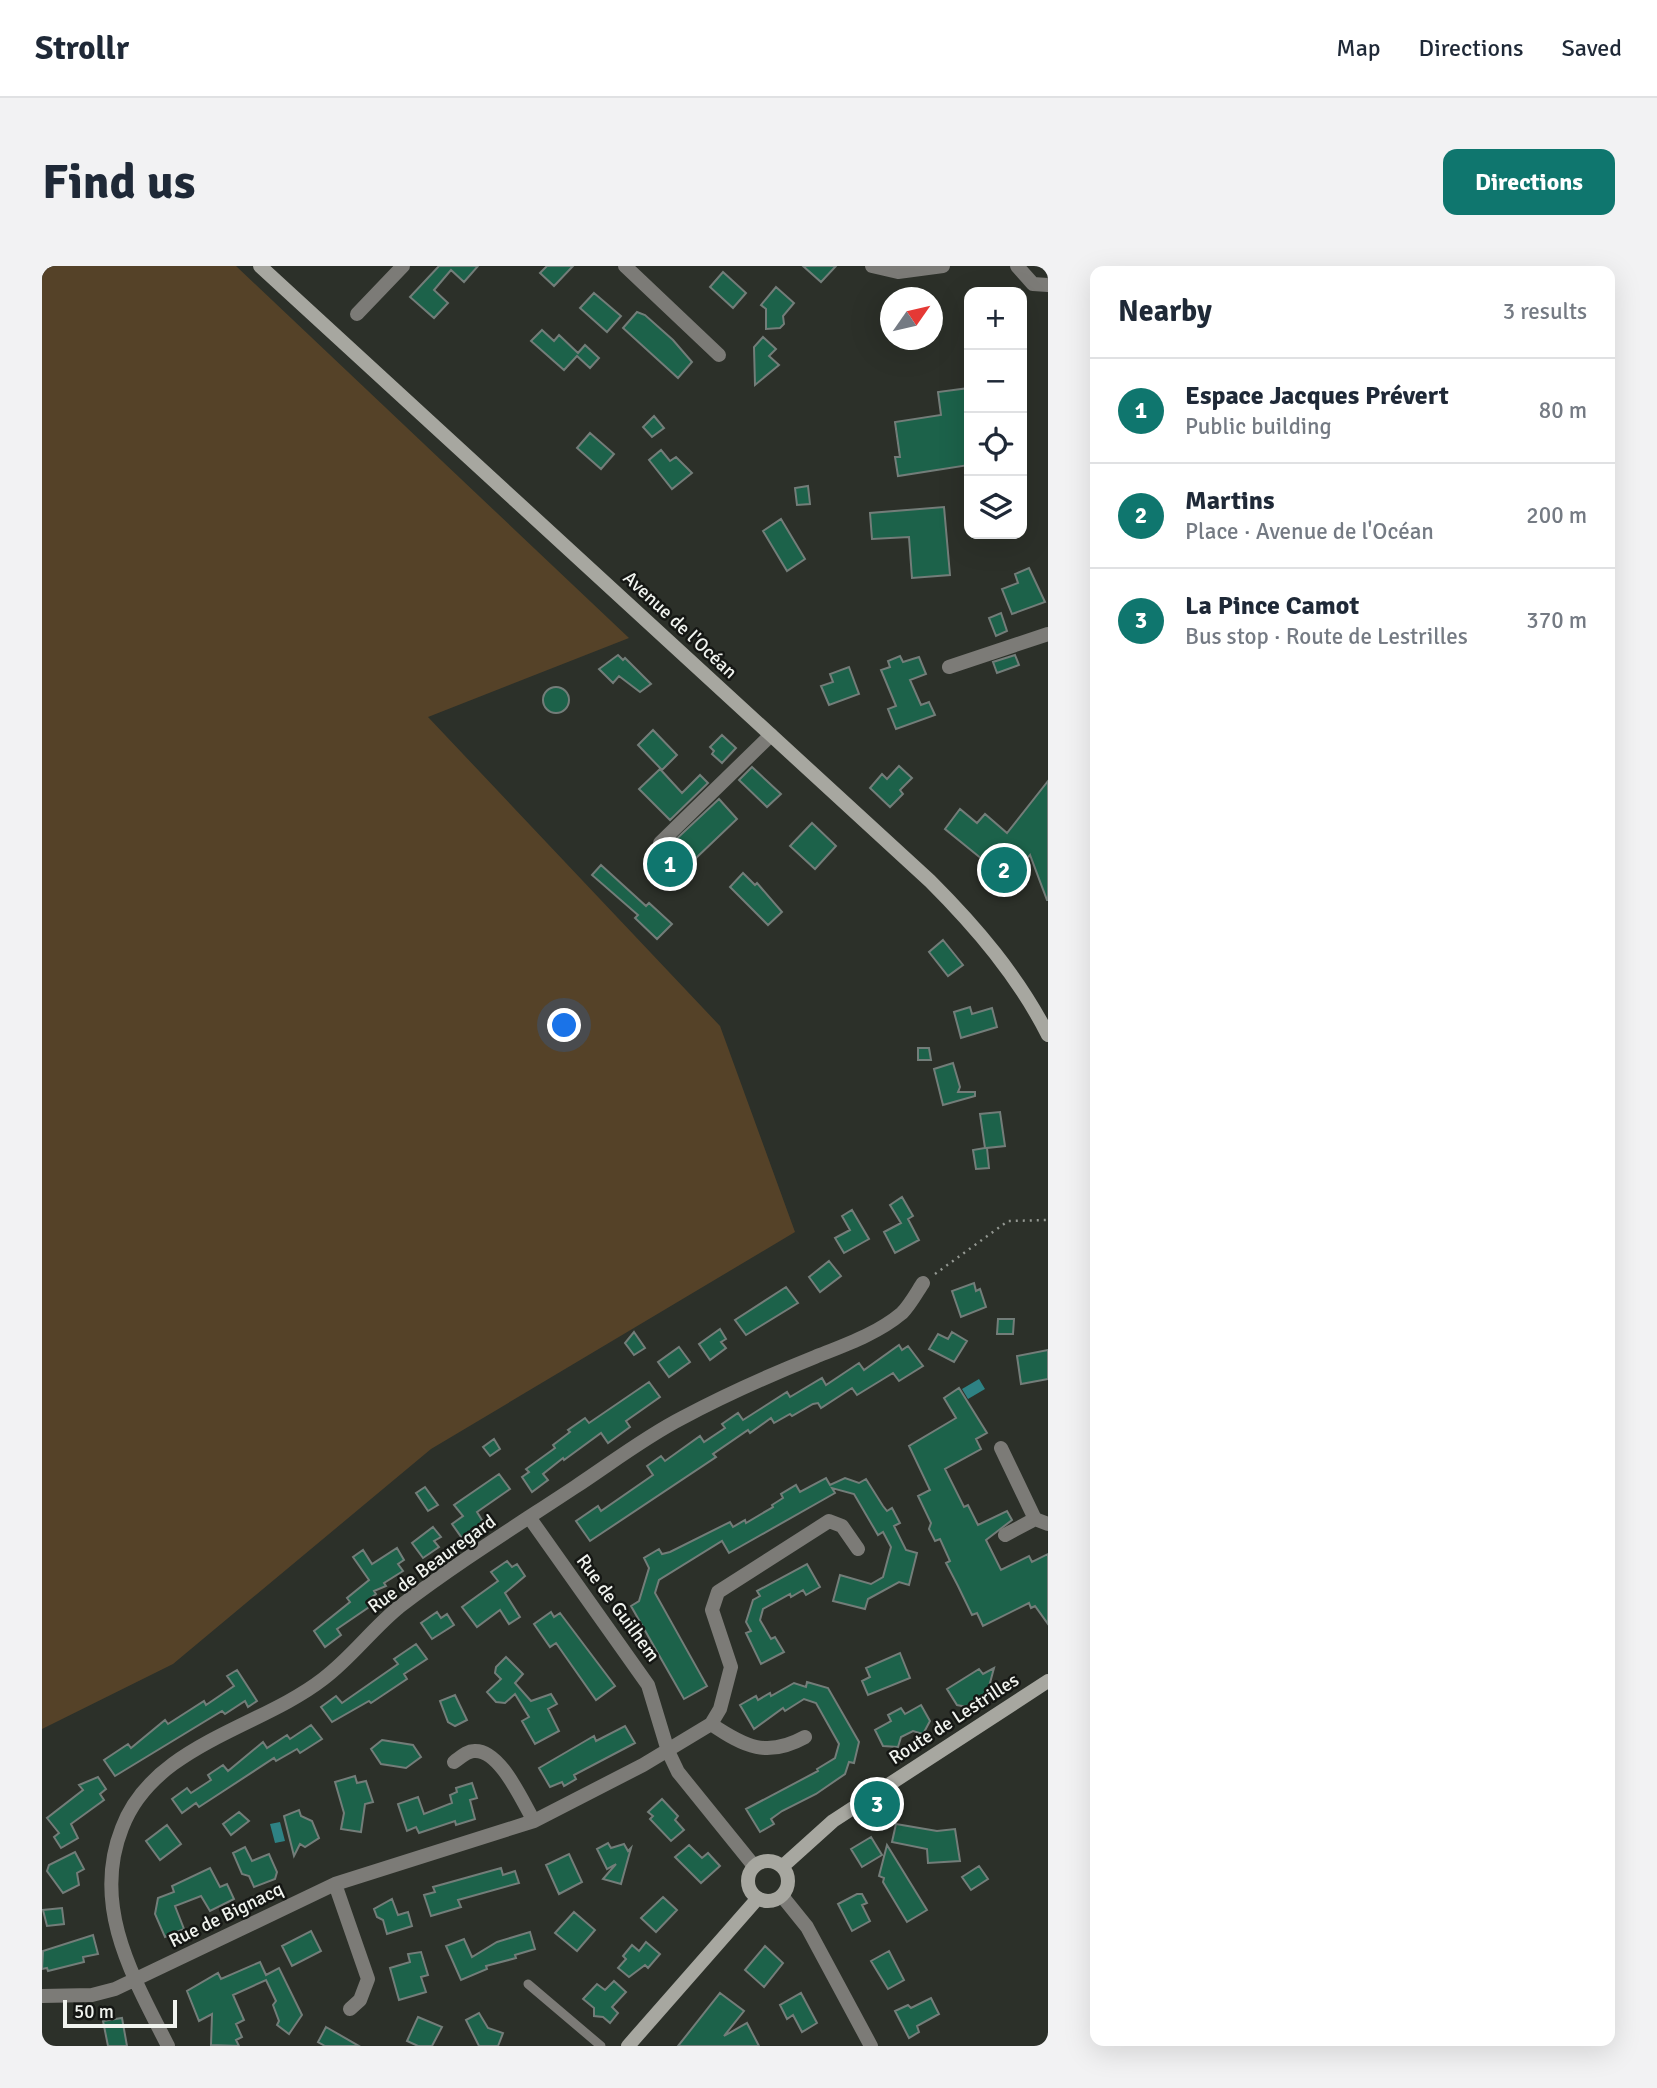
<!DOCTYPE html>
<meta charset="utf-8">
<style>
body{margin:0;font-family:Signika,sans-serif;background:#f2f2f3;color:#1f2937}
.controls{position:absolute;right:21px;top:21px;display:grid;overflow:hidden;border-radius:14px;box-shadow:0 7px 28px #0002}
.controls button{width:63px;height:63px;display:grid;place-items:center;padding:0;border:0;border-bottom:2px solid #e0e1e3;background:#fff;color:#1f2937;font:35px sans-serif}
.compass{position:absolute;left:838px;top:21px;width:63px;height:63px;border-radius:50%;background:#fff;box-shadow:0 7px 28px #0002;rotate:56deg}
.scale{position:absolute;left:21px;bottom:18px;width:114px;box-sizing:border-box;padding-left:7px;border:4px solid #f1f4ef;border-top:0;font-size:19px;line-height:24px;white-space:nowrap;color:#f1f4ef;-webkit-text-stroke:5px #151714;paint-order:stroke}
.you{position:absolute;left:523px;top:760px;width:24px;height:24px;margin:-18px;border:5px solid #fff;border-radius:50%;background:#1a73e8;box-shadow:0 0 0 10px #1a73e833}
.badge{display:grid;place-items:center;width:46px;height:46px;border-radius:50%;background:#0f766e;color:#fff;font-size:23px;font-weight:700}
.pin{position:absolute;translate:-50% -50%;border:4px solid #fff;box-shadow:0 2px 7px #0006}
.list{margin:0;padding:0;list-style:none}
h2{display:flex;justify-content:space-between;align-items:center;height:91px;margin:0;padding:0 28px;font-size:30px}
h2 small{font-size:23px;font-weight:400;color:#747a83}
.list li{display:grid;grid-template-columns:46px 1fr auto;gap:21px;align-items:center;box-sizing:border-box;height:105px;padding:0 28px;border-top:2px solid #e0e1e3}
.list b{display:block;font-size:26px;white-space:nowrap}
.list p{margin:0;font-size:23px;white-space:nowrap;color:#747a83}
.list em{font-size:23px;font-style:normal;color:#747a83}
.icon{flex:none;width:38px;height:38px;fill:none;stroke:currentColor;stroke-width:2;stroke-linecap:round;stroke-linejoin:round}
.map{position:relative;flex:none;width:1006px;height:1780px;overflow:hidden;border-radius:14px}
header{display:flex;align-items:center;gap:42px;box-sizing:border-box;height:98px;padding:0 35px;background:#fff;border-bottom:2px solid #e0e1e3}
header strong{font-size:33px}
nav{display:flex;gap:38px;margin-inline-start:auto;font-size:24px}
.intro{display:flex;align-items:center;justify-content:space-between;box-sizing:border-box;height:168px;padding:0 42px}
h1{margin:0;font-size:49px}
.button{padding:18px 32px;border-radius:14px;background:#0f766e;color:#fff;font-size:24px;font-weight:700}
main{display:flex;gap:42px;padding:0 42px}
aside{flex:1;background:#fff;border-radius:14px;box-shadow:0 7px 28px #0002}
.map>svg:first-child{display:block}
.green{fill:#554228}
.water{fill:#2e8284}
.building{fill:#1c624a;stroke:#737d79;stroke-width:2}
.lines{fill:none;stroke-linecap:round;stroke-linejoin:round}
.path{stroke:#939791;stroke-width:2.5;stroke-dasharray:2 5;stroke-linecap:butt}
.lane{stroke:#7c7b77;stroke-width:9}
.street{stroke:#7c7b77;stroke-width:14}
.secondary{stroke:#a7a7a0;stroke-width:14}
.labels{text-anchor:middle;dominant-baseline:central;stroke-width:5;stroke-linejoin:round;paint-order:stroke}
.street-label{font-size:19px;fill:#f1f4ef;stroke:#151714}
</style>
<header>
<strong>Strollr</strong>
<nav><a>Map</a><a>Directions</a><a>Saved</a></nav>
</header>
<div class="intro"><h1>Find us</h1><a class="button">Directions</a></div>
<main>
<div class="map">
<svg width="1006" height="1780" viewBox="0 0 1006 1780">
<rect width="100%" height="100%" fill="#2c3029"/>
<path class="green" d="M 0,0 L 194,0 L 587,372 L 386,451 L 678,760 L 753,966 L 389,1183 L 131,1398 L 0,1463 Z"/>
<path class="water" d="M 937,1113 L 943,1123 L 926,1133 L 920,1123 Z
M 238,1556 L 243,1575 L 233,1577 L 228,1558 Z"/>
<path class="building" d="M 397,0 L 436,0 L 422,16 L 409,4 L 392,24 L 406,37 L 392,52 L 368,31 Z
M 505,0 L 531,0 L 512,20 L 498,7 Z
M 761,0 L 794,0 L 779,16 Z
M 681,6 L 704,27 L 691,42 L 668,21 Z
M 734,21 L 752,37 L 741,50 L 742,58 L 738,62 L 724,63 L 724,43 L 719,39 Z
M 552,27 L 579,50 L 565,66 L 538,42 Z
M 595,46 L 603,49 L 631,74 L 650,96 L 636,112 L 581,62 Z
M 500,64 L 512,75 L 517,69 L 536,87 L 543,79 L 557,92 L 548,102 L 535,90 L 522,104 L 489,75 Z
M 721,71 L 734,83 L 727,90 L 737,99 L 713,119 L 712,81 Z
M 927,122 L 927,199 L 856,210 L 853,191 L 858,191 L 853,156 L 899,149 L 896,126 Z
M 612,150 L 622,162 L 610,171 L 601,161 Z
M 548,167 L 572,188 L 559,203 L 535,182 Z
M 619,184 L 628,195 L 634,191 L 650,207 L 630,223 L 607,194 Z
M 766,220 L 768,238 L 755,239 L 753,222 Z
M 902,241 L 908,309 L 870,312 L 867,271 L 830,273 L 828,247 Z
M 739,253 L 763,293 L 745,305 L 721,265 Z
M 987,302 L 1003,336 L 970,348 L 960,323 L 976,317 L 973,308 Z
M 959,347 L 965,365 L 954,370 L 947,352 Z
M 576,389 L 581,394 L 583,392 L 609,418 L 598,426 L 577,410 L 571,417 L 557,403 Z
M 973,389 L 977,399 L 955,407 L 951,396 Z
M 858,390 L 861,396 L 877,391 L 884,408 L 868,414 L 879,439 L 887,436 L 893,449 L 854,463 L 846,443 L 854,440 L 839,404 L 848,401 L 846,395 Z
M 807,401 L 817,428 L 787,439 L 779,420 L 791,416 L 788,408 Z
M501 434a13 13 0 1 1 26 0a13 13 0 1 1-26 0Z
M 611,464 L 635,489 L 620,504 L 596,479 Z
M 680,469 L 694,482 L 680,497 L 670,488 L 672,485 L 668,481 Z
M 857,500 L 870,512 L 858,524 L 861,528 L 848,541 L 828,522 L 840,508 L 845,513 Z
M 710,501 L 739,528 L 725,541 L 697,514 Z
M 618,503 L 640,527 L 658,509 L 666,517 L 628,554 L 597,523 Z
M 1006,515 L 1006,634 L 1005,634 L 988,589 L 963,618 L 949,604 L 951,602 L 903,563 L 918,543 L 935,557 L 943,548 L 965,567 Z
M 677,533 L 695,553 L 633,612 L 613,593 Z
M 770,557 L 794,580 L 773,603 L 748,580 Z
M 559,599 L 604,640 L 607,637 L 630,658 L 615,673 L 593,652 L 596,649 L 550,609 Z
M 701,607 L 713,619 L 715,617 L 740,646 L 726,659 L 688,621 Z
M 901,674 L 921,699 L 906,710 L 887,686 Z
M 928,741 L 930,748 L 950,742 L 955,761 L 919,772 L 912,746 Z
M 876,782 L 887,782 L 889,794 L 876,794 Z
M 911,797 L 918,821 L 916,826 L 933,826 L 933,830 L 901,839 L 892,803 Z
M 958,846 L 963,880 L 945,882 L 947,902 L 934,903 L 931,884 L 943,882 L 938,848 Z
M 860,931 L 871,950 L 866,953 L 877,974 L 853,987 L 842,966 L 859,957 L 848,939 Z
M 810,944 L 827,973 L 802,987 L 793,972 L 808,964 L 800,950 Z
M 787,995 L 799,1010 L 778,1026 L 767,1011 Z
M 932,1017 L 934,1025 L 938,1023 L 944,1041 L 919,1051 L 910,1025 Z
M 744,1021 L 756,1037 L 704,1069 L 693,1054 Z
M 956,1053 L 972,1053 L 971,1068 L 955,1068 Z
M 678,1063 L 684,1073 L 679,1076 L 684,1082 L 668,1094 L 657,1078 Z
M 592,1066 L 603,1082 L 592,1089 L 583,1077 Z
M 910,1066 L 925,1075 L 912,1096 L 887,1083 L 896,1068 L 906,1073 Z
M 857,1079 L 860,1084 L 866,1080 L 881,1100 L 857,1115 L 851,1107 L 815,1129 L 810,1122 L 779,1142 L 776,1137 L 771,1138 L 750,1150 L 748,1148 L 732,1157 L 729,1152 L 708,1167 L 706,1164 L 671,1188 L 674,1191 L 548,1275 L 534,1255 L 556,1240 L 559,1245 L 611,1209 L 605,1200 L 619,1190 L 623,1195 L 658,1170 L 662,1176 L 683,1162 L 680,1158 L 696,1147 L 701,1154 L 745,1126 L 748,1131 L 780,1112 L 784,1119 L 817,1097 L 822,1104 Z
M 637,1081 L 648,1096 L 627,1111 L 616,1096 Z
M 1006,1084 L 1006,1113 L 979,1118 L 975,1090 Z
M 607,1116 L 618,1131 L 584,1155 L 588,1161 L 566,1177 L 559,1167 L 522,1194 L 521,1192 L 501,1208 L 506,1214 L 490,1226 L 480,1211 L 487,1206 L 484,1203 L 513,1182 L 511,1179 L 528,1166 L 526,1164 L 543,1152 L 547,1157 Z
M 917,1122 L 945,1167 L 934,1173 L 939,1183 L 903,1203 L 922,1241 L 926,1239 L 936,1259 L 965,1245 L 970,1254 L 944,1274 L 959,1304 L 987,1290 L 990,1296 L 1006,1288 L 1006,1358 L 993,1340 L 989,1342 L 987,1337 L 941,1360 L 935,1347 L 930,1349 L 916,1320 L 904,1297 L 908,1295 L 898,1273 L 893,1275 L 887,1263 L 889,1257 L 876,1230 L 888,1224 L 867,1180 L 914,1152 L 902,1132 Z
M 452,1173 L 458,1183 L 448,1190 L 441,1181 Z
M 457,1208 L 468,1223 L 435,1246 L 443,1259 L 422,1275 L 410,1258 L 421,1250 L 412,1239 Z
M 784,1212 L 788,1219 L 803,1212 L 817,1217 L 824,1213 L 841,1240 L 845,1245 L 850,1242 L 858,1257 L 852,1260 L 864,1284 L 875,1287 L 867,1319 L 857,1316 L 826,1333 L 823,1343 L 791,1335 L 798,1309 L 829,1318 L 841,1311 L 849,1281 L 841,1266 L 836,1269 L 812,1228 L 790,1222 L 793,1227 L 687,1287 L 680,1275 L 617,1314 L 613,1327 L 665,1420 L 642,1433 L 589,1340 L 597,1335 L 607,1302 L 602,1292 L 617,1283 L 620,1288 L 628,1286 L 688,1256 L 691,1261 L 703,1254 L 704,1257 L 731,1241 L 730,1239 L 741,1232 L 739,1228 L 754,1219 L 758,1226 Z
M 383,1221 L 396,1239 L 386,1245 L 374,1227 Z
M 391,1261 L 399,1271 L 392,1275 L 397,1281 L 381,1292 L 370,1277 Z
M 355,1282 L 362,1294 L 356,1298 L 361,1305 L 342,1317 L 344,1320 L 332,1325 L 334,1328 L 329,1332 L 333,1337 L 295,1363 L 299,1369 L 283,1381 L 272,1365 L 308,1336 L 305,1332 L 327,1314 L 311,1291 L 321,1284 L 330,1298 Z
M 465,1295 L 470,1301 L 475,1298 L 483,1310 L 463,1327 L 478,1351 L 467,1358 L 458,1344 L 435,1361 L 420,1341 L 456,1315 L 449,1306 Z
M 765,1298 L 778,1321 L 764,1329 L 761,1324 L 749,1331 L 748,1328 L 721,1343 L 718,1354 L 729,1373 L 733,1371 L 742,1386 L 719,1398 L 704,1367 L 709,1365 L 704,1356 L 711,1334 L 718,1330 L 715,1325 Z
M 395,1346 L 399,1352 L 405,1348 L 412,1359 L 390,1373 L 379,1357 Z
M 509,1346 L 512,1351 L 518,1347 L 573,1420 L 554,1434 L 514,1377 L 508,1381 L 492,1358 Z
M 374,1378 L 385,1393 L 362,1408 L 365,1413 L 329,1437 L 327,1435 L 290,1456 L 279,1441 L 294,1430 L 300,1437 L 356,1398 L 352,1393 Z
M 858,1387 L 868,1412 L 826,1429 L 820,1415 L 828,1411 L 824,1402 Z
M 464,1391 L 481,1408 L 473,1417 L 489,1435 L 509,1428 L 515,1438 L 506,1443 L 517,1465 L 493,1478 L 480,1455 L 487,1451 L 473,1428 L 463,1437 L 454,1436 L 445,1426 L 459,1413 L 453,1407 L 454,1401 Z
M 952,1402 L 945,1428 L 925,1441 L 915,1439 L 905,1423 L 937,1403 L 941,1408 Z
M 195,1404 L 215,1435 L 206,1441 L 203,1435 L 183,1448 L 180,1445 L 73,1510 L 62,1494 L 86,1478 L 89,1482 L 123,1454 L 126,1458 L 162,1435 L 164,1439 L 192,1420 L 185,1410 Z
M 765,1416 L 786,1422 L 817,1476 L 812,1497 L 807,1496 L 803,1508 L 774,1528 L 740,1545 L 729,1553 L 732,1558 L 718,1566 L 704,1543 L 776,1505 L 775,1503 L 793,1492 L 797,1478 L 774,1437 L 762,1433 L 743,1445 L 741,1442 L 712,1463 L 698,1439 L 714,1430 L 716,1434 L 728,1427 L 729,1430 L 752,1417 L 764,1421 Z
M 413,1429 L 425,1454 L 413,1460 L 406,1456 L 398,1435 Z
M 879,1439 L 888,1455 L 881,1468 L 871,1465 L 859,1471 L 856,1481 L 841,1480 L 833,1464 L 849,1455 L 846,1449 L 859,1442 L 863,1448 Z
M 269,1459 L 280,1473 L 258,1487 L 255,1483 L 234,1495 L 232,1492 L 157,1541 L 154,1537 L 140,1547 L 130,1533 L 145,1522 L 149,1527 L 169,1514 L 166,1509 L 181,1499 L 186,1505 L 221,1476 L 225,1482 L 245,1469 L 248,1473 Z
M 583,1460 L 593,1477 L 532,1509 L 534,1513 L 522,1520 L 520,1516 L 508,1521 L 497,1502 L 545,1474 L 552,1470 L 554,1475 Z
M 340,1474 L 371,1479 L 379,1491 L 364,1502 L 339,1498 L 329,1483 Z
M 313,1510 L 315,1517 L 324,1515 L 331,1536 L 323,1538 L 319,1566 L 299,1563 L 302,1547 L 293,1516 Z
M 56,1511 L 64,1523 L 58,1528 L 62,1534 L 29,1558 L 36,1572 L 19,1582 L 12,1571 L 17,1567 L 5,1552 L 41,1524 L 37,1519 Z
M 430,1517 L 435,1532 L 428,1534 L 433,1553 L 414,1559 L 413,1555 L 377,1567 L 374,1561 L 365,1565 L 356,1538 L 376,1531 L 382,1548 L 410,1537 L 408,1529 L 415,1526 L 414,1522 Z
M 620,1533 L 636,1550 L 633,1554 L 642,1564 L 629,1575 L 608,1553 L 611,1550 L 606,1546 Z
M 257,1544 L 259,1550 L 270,1555 L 277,1572 L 263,1581 L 258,1578 L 252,1590 L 242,1550 Z
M 197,1546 L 207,1555 L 189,1569 L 181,1558 Z
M 854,1558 L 895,1565 L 913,1563 L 918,1595 L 886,1597 L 885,1583 L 850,1576 Z
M 125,1559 L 139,1578 L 118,1594 L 104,1575 Z
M 829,1571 L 840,1589 L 820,1601 L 809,1583 Z
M 566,1577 L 569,1582 L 582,1578 L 586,1585 L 589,1582 L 579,1618 L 561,1613 L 574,1598 L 565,1603 L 555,1583 Z
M 647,1579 L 660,1592 L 666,1587 L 678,1600 L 659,1617 L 633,1591 Z
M 845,1579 L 885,1644 L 865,1656 L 841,1616 L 842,1612 L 837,1610 Z
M 203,1581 L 210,1595 L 227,1588 L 235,1606 L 233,1613 L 212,1621 L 207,1610 L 200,1608 L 191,1587 Z
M 33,1586 L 42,1603 L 35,1607 L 37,1619 L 21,1627 L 5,1605 L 7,1599 Z
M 527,1588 L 540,1616 L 517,1628 L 504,1599 Z
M 937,1600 L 946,1613 L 929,1624 L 920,1611 Z
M 168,1602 L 178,1621 L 185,1618 L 192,1633 L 168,1645 L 159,1630 L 133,1640 L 142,1663 L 123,1671 L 113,1648 L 116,1632 L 132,1626 L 130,1620 Z
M 459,1602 L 461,1609 L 473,1605 L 477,1617 L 416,1634 L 419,1641 L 389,1650 L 382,1629 L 393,1626 L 391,1621 Z
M 815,1628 L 820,1628 L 825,1637 L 820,1639 L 828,1655 L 810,1665 L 796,1638 Z
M 621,1631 L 635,1644 L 614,1666 L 599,1652 Z
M 350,1633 L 356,1649 L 366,1646 L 370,1660 L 345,1668 L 341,1654 L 335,1651 L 332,1643 Z
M 20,1642 L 22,1658 L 5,1660 L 1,1644 Z
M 532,1646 L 553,1664 L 535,1685 L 513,1667 Z
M 269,1665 L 279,1685 L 250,1700 L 240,1680 Z
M 488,1666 L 493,1683 L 473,1689 L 474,1692 L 444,1700 L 445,1703 L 419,1714 L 404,1680 L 422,1673 L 430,1691 L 455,1676 Z
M 51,1669 L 56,1688 L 41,1691 L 42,1696 L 6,1705 L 5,1702 L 0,1703 L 1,1685 Z
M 604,1676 L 618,1688 L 606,1702 L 603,1699 L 587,1711 L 576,1702 L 584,1693 L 581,1690 L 590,1679 L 597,1685 Z
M 723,1680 L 741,1697 L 722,1721 L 703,1704 Z
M 847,1685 L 862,1714 L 846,1723 L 829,1695 Z
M 379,1686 L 386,1709 L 379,1711 L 384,1726 L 357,1734 L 348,1702 L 368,1696 L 366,1688 Z
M 218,1696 L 224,1709 L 237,1702 L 260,1749 L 247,1768 L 235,1759 L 237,1755 L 231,1739 L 234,1735 L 224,1714 L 191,1729 L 202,1754 L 194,1758 L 200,1771 L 194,1774 L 197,1780 L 169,1779 L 170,1748 L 157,1755 L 145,1725 L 176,1707 L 179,1713 Z
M 572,1715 L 584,1726 L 570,1741 L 576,1747 L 568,1757 L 561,1751 L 552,1750 L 552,1742 L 541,1733 L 555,1718 L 563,1724 Z
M 678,1727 L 702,1745 L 682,1770 L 705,1757 L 717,1780 L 636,1780 Z
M 759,1727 L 775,1757 L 760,1766 L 751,1749 L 745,1753 L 738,1739 Z
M 889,1732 L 897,1748 L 875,1760 L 877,1766 L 867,1772 L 853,1745 L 866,1739 L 869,1742 Z
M 437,1747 L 446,1762 L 461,1767 L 456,1780 L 437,1780 L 424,1754 Z
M 376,1751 L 400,1761 L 390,1780 L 376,1780 L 365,1775 Z
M 80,1752 L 85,1780 L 66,1780 L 61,1755 Z
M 284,1761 L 317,1780 L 283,1780 L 276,1776 Z"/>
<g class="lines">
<path class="path" d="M 893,1008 L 966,955 L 1006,954"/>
<path class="lane" d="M 486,1718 L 559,1780"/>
<path class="street" d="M 583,0 L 677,89
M 830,0 L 856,6 L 901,0
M 975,0 L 991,18 L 1006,19
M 315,48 L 361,0
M 907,401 L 1006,368
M 618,577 L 729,469
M 959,1182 L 993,1253 L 1006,1258
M 487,1251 L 606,1419 L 626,1485 L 636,1506 L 712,1600
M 963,1269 L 993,1253
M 669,1458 C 703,1481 725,1492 763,1471
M 412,1496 C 418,1492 425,1485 432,1485 C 458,1483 480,1535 492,1555
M 293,1618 L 326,1713 L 318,1734 L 308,1743
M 740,1630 L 765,1661 L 829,1780
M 0,1730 L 50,1729 L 73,1723 L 293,1618 L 492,1555 L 601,1499 L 669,1458 L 678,1443 L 689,1401 L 670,1344 L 676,1326 L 787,1255 L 800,1260 L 816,1283
M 126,1780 C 91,1711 49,1640 80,1562 C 111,1479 218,1462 281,1413 C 309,1392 330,1363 357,1341 C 413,1298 474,1260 533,1221 C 568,1198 603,1171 640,1152 C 683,1129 728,1109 773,1091 C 803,1079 835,1068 860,1047 C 868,1039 875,1026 881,1017"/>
<path class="secondary" d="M 218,0 L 888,615 C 934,661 976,710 1006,769
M706 1615a20 20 0 1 1 40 0a20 20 0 1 1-40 0Z
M 741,1600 L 791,1555 L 1006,1415
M 586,1780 L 716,1632"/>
</g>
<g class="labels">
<g class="street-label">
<text transform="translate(638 359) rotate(43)">Avenue de l'Océan</text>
<text transform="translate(390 1298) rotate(-36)">Rue de Beauregard</text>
<text transform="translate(576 1342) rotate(54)">Rue de Guilhem</text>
<text transform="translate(912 1453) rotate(-33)">Route de Lestrilles</text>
<text transform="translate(184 1649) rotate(-26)">Rue de Bignacq</text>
</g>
</g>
</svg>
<div class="controls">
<button>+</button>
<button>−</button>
<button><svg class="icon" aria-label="locate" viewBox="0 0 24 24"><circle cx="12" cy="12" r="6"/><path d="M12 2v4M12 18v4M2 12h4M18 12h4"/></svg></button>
<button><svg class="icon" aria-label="layers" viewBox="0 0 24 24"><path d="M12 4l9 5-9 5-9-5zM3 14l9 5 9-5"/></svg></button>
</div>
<svg class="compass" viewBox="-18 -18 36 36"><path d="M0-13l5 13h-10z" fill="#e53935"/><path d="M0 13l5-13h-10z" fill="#747a83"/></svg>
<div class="scale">50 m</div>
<div class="you"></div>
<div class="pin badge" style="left:628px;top:598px">1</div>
<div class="pin badge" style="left:962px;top:604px">2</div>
<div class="pin badge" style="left:835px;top:1538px">3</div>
</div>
<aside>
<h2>Nearby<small>3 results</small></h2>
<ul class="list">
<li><span class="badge">1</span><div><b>Espace Jacques Prévert</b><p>Public building</p></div><em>80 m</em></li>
<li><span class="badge">2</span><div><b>Martins</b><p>Place · Avenue de l'Océan</p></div><em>200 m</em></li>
<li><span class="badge">3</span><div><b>La Pince Camot</b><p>Bus stop · Route de Lestrilles</p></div><em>370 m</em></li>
</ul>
</aside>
</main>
